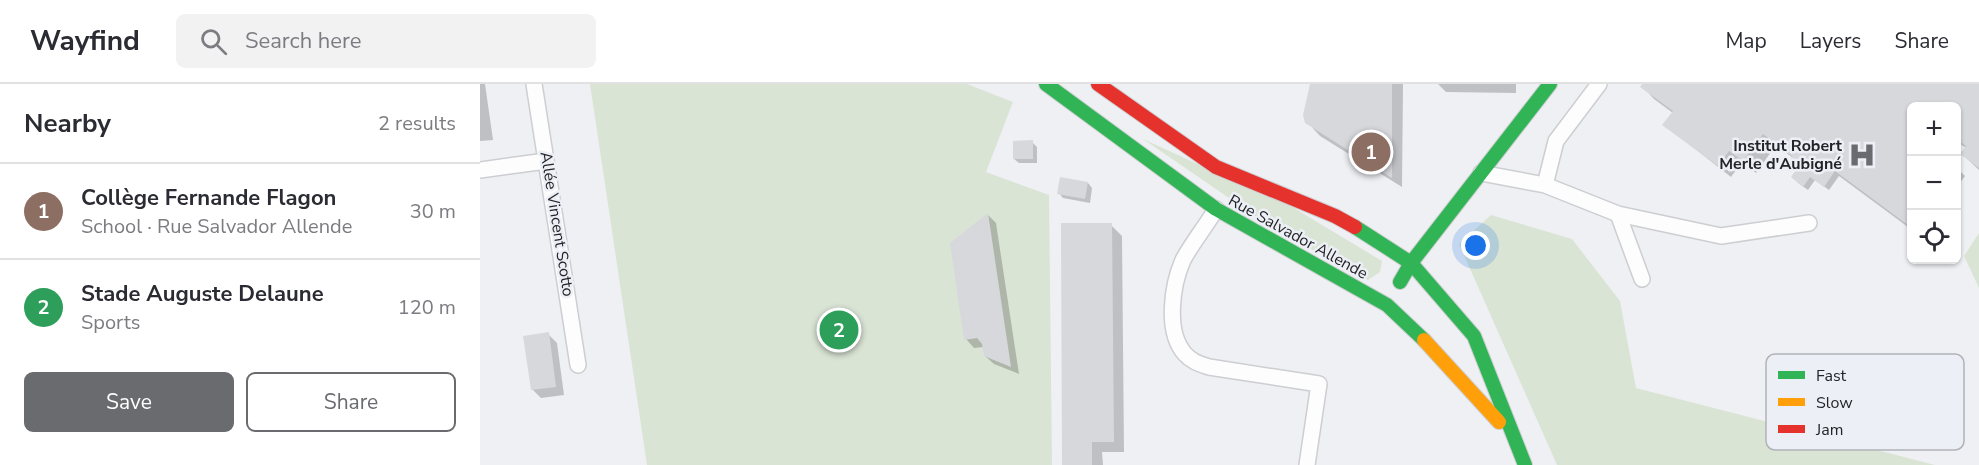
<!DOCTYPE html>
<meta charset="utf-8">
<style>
body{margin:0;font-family:"Nunito Sans",sans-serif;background:#f2f2f3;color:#2b2b33}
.controls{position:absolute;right:18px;top:18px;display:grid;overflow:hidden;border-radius:9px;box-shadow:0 2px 4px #0004}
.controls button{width:54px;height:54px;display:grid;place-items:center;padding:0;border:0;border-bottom:2px solid #e1e1e2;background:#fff;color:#2b2b33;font:30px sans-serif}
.you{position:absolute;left:996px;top:162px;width:21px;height:21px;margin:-15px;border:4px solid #fff;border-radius:50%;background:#1a73e8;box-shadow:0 0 0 9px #1a73e833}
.badge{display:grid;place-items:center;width:39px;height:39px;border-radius:50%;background:#6a6b6f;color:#fff;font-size:20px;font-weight:700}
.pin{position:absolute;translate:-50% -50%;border:3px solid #fff;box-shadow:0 2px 6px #0006}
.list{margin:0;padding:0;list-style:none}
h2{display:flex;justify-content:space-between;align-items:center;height:78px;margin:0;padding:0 24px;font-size:26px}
h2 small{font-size:20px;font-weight:400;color:#7c7c81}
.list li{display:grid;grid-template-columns:39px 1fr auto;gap:18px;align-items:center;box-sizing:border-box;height:96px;padding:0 24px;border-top:2px solid #e1e1e2}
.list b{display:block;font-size:22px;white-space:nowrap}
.list p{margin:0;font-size:20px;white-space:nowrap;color:#7c7c81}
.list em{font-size:20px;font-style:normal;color:#7c7c81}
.actions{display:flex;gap:12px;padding:18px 24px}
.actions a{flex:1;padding:14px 0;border:2px solid #6a6b6f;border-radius:9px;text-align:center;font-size:21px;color:#6a6b6f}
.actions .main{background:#6a6b6f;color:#fff}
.icon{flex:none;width:33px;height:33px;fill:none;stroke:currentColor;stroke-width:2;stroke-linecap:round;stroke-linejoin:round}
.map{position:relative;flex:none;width:1499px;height:381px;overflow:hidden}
header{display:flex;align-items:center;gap:36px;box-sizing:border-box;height:84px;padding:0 30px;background:#fff;border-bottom:2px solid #e1e1e2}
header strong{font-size:28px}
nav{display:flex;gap:33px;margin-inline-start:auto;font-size:21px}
.search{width:420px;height:54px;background:#f2f2f3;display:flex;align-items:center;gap:15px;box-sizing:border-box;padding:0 21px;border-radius:9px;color:#7c7c81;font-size:22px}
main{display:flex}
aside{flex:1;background:#fff}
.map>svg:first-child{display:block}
.green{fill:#dae4d5}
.shadow{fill:#0003}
.building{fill:#d7d8db}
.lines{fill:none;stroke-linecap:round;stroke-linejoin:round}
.lane-casing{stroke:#cdced1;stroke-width:18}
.fast-casing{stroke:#cdced1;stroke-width:16}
.slow-casing{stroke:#cdced1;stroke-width:16}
.jam-casing{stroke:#cdced1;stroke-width:16}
.lane{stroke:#fdfdfd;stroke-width:15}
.fast{stroke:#30b455;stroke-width:14}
.slow{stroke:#ff9f0a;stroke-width:14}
.jam{stroke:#e5322d;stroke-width:14}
.labels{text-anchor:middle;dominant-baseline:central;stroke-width:5;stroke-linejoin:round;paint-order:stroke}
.poi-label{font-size:16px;font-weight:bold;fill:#232427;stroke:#edeff6;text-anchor:end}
.street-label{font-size:16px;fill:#232427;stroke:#edeff6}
.key{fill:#edeff6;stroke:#b0b2b8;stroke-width:1.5}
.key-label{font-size:16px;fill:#232427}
</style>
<header>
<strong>Wayfind</strong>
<div class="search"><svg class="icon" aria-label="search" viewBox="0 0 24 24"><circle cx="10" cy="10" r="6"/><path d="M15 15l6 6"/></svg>Search here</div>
<nav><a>Map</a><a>Layers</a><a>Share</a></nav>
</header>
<main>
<aside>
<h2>Nearby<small>2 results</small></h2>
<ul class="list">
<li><span class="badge" style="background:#8d6e63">1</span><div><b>Collège Fernande Flagon</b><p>School · Rue Salvador Allende</p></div><em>30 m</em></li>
<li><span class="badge" style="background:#2e9e5b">2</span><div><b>Stade Auguste Delaune</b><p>Sports</p></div><em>120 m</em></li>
</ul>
<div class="actions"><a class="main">Save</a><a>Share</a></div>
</aside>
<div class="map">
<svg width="1499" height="381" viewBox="0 0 1499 381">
<rect width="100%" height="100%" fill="#eff0f4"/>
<path class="green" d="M 110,0 L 487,0 L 533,18 L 506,88 L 569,111 L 572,381 L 167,381 Z
M 663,55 L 814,124 L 902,177 L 900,188 L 888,196 L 797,147 Z
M 1011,131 L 1092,155 L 1140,217 L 1156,304 L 1455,381 L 1077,381 L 979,160 Z
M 1499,149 L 1499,204 L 1484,172 Z"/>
<path class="shadow" d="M 0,0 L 5,0 L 13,56 L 0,57 Z
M 831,0 L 923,0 L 922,103 L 840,52 L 829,40 Z
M 958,0 L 1036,0 L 1036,9 L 966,8 Z
M 1164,0 L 1499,0 L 1499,86 L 1482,70 L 1486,64 L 1476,57 L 1476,22 L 1432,22 L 1432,146 L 1359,92 L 1349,106 L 1335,96 L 1328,106 L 1317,98 L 1319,84 L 1312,78 L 1313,74 L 1296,61 L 1276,89 L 1262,78 L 1251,93 L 1210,61 L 1193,29 L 1174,15 L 1162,2 Z
M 552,58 L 557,63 L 557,79 L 539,79 L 534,75 Z
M 1476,83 L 1485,92 L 1476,104 Z
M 608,99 L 612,104 L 610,119 L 583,114 L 579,109 Z
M 508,131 L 516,139 L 539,290 L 514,280 L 505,272 L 504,263 L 494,264 L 486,255 Z
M 631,141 L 642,152 L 644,368 L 622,368 L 623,381 L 583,381 Z
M 68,250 L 77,259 L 84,311 L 61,314 L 52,305 Z"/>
<path class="building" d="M 830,0 L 912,0 L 912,94 L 825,39 L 823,31 Z
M 1162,0 L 1499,0 L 1499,84 L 1480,70 L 1486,62 L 1476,55 L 1476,22 L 1431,22 L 1431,136 L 1428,141 L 1355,87 L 1344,103 L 1330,93 L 1323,103 L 1311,93 L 1318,83 L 1310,78 L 1312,72 L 1283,50 L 1263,77 L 1249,67 L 1238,82 L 1182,41 L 1193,27 L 1160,3 Z
M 553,56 L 553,75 L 533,75 L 533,57 Z
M 580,93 L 608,98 L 605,115 L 577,110 Z
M 508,129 L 531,283 L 504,272 L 502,260 L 497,254 L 484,256 L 470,159 Z
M 581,139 L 632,139 L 634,358 L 612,358 L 612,381 L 582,381 Z
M 69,248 L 76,303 L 51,306 L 43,252 Z"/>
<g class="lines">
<defs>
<path id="lane" d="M 54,0 L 98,281
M 0,86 L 66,77
M 1001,89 L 1065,101 L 1138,130 L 1162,195
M 1065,101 L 1076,57 L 1119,0
M 736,125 C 726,142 712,159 703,176 C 692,201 685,248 705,270 C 712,278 720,280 729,283 L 839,300 L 827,381
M 1138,130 L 1241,152 L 1329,139"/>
<path id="fast" d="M 566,0 L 736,125 L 907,221 L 944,256
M 875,143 L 931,179 L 994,252 L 1045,381
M 920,198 L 931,179 L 1070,0"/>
<path id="slow" d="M 944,256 L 1019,338"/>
<path id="jam" d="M 618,0 L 736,83 L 855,132 L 875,143"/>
</defs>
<use href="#lane" class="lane-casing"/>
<use href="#fast" class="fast-casing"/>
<use href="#slow" class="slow-casing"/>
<use href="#jam" class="jam-casing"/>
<use href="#lane" class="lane"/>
<use href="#fast" class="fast"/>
<use href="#slow" class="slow"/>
<use href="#jam" class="jam"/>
</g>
<defs>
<symbol id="hospital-bare" viewBox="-9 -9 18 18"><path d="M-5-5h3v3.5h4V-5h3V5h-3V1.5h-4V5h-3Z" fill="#6a6b6f" stroke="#edeff6" stroke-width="2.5" paint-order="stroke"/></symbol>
</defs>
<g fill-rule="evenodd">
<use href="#hospital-bare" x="1363" y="52" width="38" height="38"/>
</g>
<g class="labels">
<g class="poi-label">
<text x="1362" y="62">Institut Robert<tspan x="1362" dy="18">Merle d'Aubigné</tspan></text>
</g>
<g class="street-label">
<text transform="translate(77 140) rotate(81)">Allée Vincent Scotto</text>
<text transform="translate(818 153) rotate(29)">Rue Salvador Allende</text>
</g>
</g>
<rect x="1286" y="270" width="198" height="96" rx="9" class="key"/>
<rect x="1298" y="287" width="27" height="8" fill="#30b455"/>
<rect x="1298" y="314" width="27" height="8" fill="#ff9f0a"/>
<rect x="1298" y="341" width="27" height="8" fill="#e5322d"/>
<g class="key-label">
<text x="1336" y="297">Fast</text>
<text x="1336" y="324">Slow</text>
<text x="1336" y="351">Jam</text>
</g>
</svg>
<div class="controls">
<button>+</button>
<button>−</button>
<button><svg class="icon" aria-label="locate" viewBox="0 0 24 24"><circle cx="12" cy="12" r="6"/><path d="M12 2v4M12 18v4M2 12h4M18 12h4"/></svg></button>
</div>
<div class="you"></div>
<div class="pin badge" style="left:891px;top:68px;background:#8d6e63">1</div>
<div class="pin badge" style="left:359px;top:246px;background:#2e9e5b">2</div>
</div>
</main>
